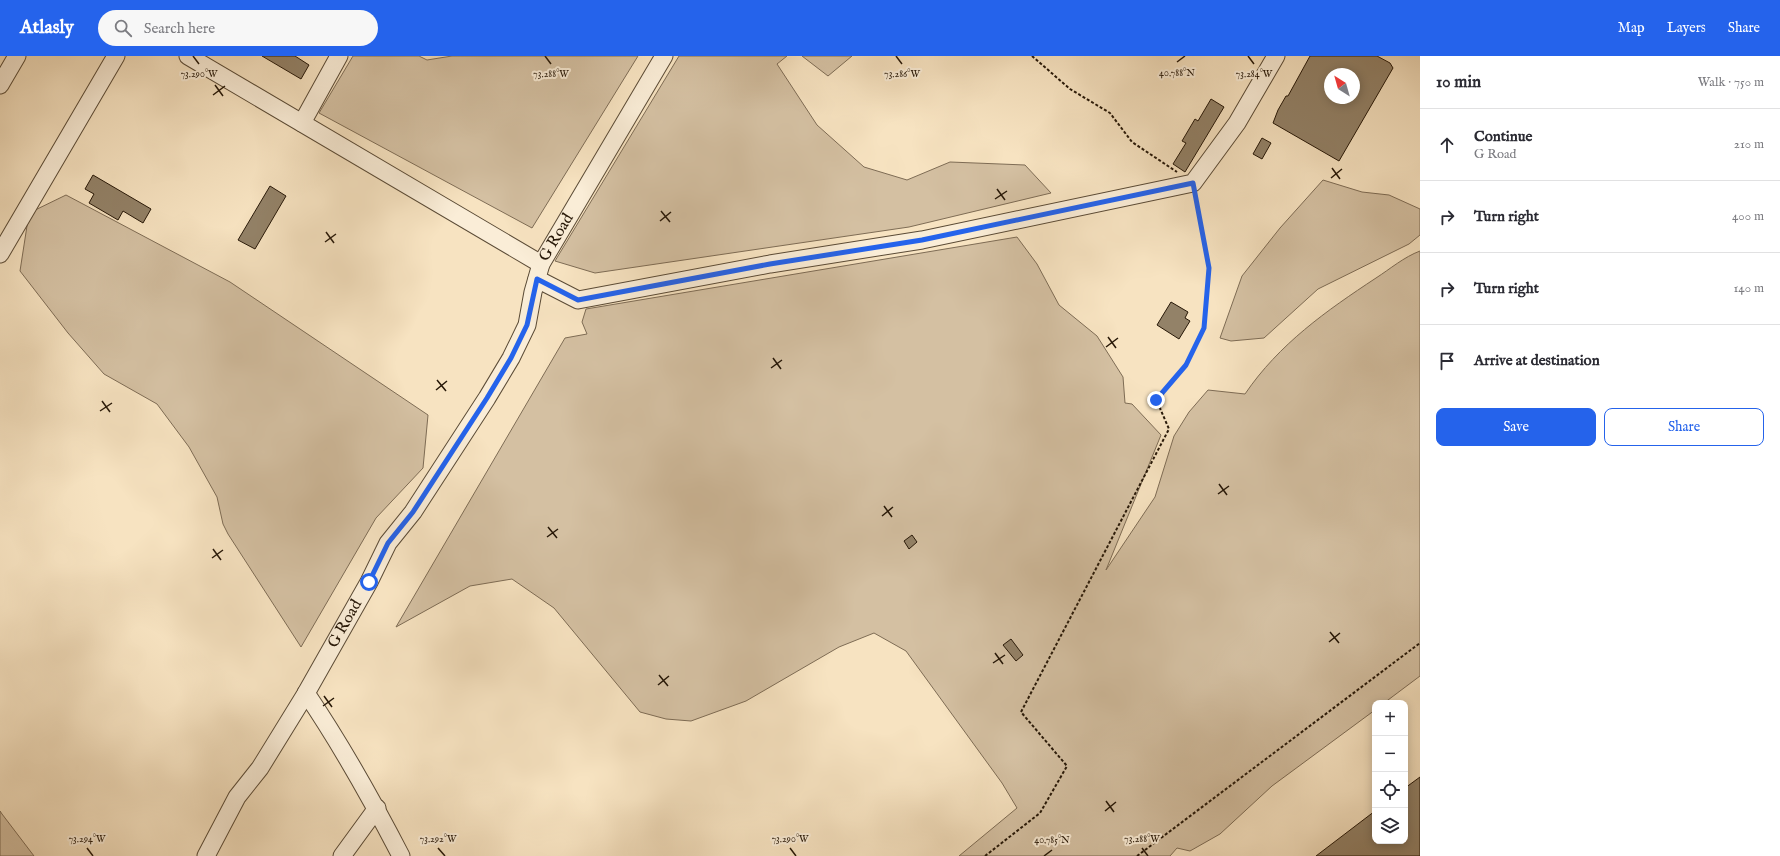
<!DOCTYPE html>
<meta charset="utf-8">
<style>
body{margin:0;font-family:"IM FELL English",serif;background:#f7f7f7;color:#2b2b33}
.controls{position:absolute;right:12px;bottom:12px;display:grid;overflow:hidden;border-radius:8px;box-shadow:0 2px 10px #0003}
.controls button{width:36px;height:36px;display:grid;place-items:center;padding:0;border:0;border-bottom:1px solid #e1e1e2;background:#fff;color:#2b2b33;font:20px sans-serif}
.compass{position:absolute;left:1324px;top:12px;width:36px;height:36px;border-radius:50%;background:#fff;box-shadow:0 2px 10px #0003;rotate:323deg}
.stop{position:absolute;width:12px;height:12px;margin:-9px;border:3px solid #2563eb;border-radius:50%;background:#fff}
.stop.end{background:#2563eb;border-color:#fff;box-shadow:0 1px 4px #0008}
.list{margin:0;padding:0;list-style:none}
h2{display:flex;justify-content:space-between;align-items:center;height:52px;margin:0;padding:0 16px;font-size:17px}
h2 small{font-size:13px;font-weight:400;color:#7c7c81}
.list li{display:grid;grid-template-columns:26px 1fr auto;gap:12px;align-items:center;box-sizing:border-box;height:72px;padding:0 16px;border-top:1px solid #e1e1e2}
.list b{display:block;font-size:15px;white-space:nowrap}
.list p{margin:0;font-size:13px;white-space:nowrap;color:#7c7c81}
.list em{font-size:13px;font-style:normal;color:#7c7c81}
.actions{display:flex;gap:8px;padding:12px 16px}
.actions a{flex:1;padding:9px 0;border:1px solid #2563eb;border-radius:8px;text-align:center;font-size:14px;color:#2563eb}
.actions .main{background:#2563eb;color:#fff}
.icon{flex:none;width:22px;height:22px;fill:none;stroke:currentColor;stroke-width:2;stroke-linecap:round;stroke-linejoin:round}
.map{position:relative;flex:none;width:1420px;height:800px;overflow:hidden}
header{display:flex;align-items:center;gap:24px;box-sizing:border-box;height:56px;padding:0 20px;background:#2563eb;color:#fff}
header strong{font-size:19px}
nav{display:flex;gap:22px;margin-inline-start:auto;font-size:14px}
.search{width:280px;height:36px;background:#f7f7f7;display:flex;align-items:center;gap:10px;box-sizing:border-box;padding:0 14px;border-radius:22px;color:#7c7c81;font-size:15px}
main{display:flex}
aside{flex:1;background:#fff}
.map>svg:first-child{display:block}
.green{fill:#d4c0a2;stroke:#7e6c55}
.building{fill:#938268;stroke:#271808;fill-rule:evenodd}
.lines{fill:none;stroke-linecap:round;stroke-linejoin:round}
.minor-casing{stroke:#5b4b36;stroke-width:19}
.path{stroke:#271808;stroke-width:2;stroke-dasharray:3 2;stroke-linecap:butt}
.minor{stroke:#faedd7;stroke-width:17}
.route{stroke:#2563eb;stroke-width:5}
.ticks{fill:none;stroke:#271808;stroke-width:1.5}
.labels{text-anchor:middle;dominant-baseline:central;stroke-width:4;stroke-linejoin:round;paint-order:stroke}
.street-label{font-size:16px;fill:#271808;stroke:#faedd7}
.ticks-label{font-size:10px;text-anchor:middle;fill:#271808;stroke:#faedd7;stroke-width:4;stroke-linejoin:round;paint-order:stroke}
</style>
<header>
<strong>Atlasly</strong>
<div class="search"><svg class="icon" aria-label="search" viewBox="0 0 24 24"><circle cx="10" cy="10" r="6"/><path d="M15 15l6 6"/></svg>Search here</div>
<nav><a>Map</a><a>Layers</a><a>Share</a></nav>
</header>
<main>
<div class="map">
<svg width="1420" height="800" viewBox="0 0 1420 800">
<rect width="100%" height="100%" fill="#f7e3c1"/>
<filter id="stains"><feTurbulence type="fractalNoise" baseFrequency=".005" numOctaves="4"/><feColorMatrix values="0 0 0 0 .2 0 0 0 0 .09 0 0 0 0 .02 0 0 0 .5 -.17"/></filter>
<radialGradient id="worn" r=".72"><stop offset=".6" stop-color="#630" stop-opacity="0"/><stop offset="1" stop-color="#630" stop-opacity=".3"/></radialGradient>
<path class="green" d="M 353,0 L 419,0 L 427,4 L 452,0 L 638,0 L 532,172 L 319,57 Z
M 679,0 L 787,0 L 777,8 L 817,69 L 864,111 L 907,124 L 950,106 L 1025,109 L 1051,137 L 909,171 L 595,217 L 555,205 Z
M 802,0 L 852,0 L 828,20 Z
M 1323,124 L 1362,136 L 1389,139 L 1420,153 L 1420,179 L 1409,188 L 1318,233 L 1264,282 L 1231,285 L 1220,282 L 1242,220 L 1280,172 Z
M 66,139 L 230,226 L 428,359 L 423,412 L 376,462 L 301,591 L 228,478 L 223,468 L 217,441 L 189,391 L 157,348 L 104,318 L 68,277 L 20,215 L 29,157 Z
M 1017,181 L 1037,208 L 1059,249 L 1097,280 L 1123,321 L 1125,347 L 1132,348 L 1161,379 L 1106,514 L 1155,441 L 1174,380 L 1189,356 L 1208,334 L 1245,338 C 1279,288 1326,255 1376,222 C 1390,213 1404,201 1420,195 L 1420,620 L 1384,647 L 1375,647 L 1375,654 L 1272,730 L 1220,778 L 1190,795 L 1177,792 L 1170,800 L 959,800 L 1017,752 L 1002,727 L 906,595 L 874,577 L 839,591 L 746,645 L 691,665 L 666,663 L 640,656 L 554,552 L 512,523 L 470,530 L 396,571 L 565,282 L 587,278 L 582,266 L 586,253 Z
M 0,755 L 2,758 L 34,800 L 0,800 Z"/>
<path class="building" d="M 262,0 L 295,0 L 309,9 L 301,23 Z
M 1310,0 L 1377,0 L 1390,7 L 1393,12 L 1339,105 L 1273,67 L 1278,54 L 1286,40 L 1288,40 ZM 1330,18 L 1354,18 L 1354,42 L 1330,42 Z
M 1211,43 L 1224,51 L 1185,116 L 1173,108 L 1186,87 L 1182,85 L 1195,63 L 1198,65 Z
M 1262,82 L 1271,87 L 1262,103 L 1253,98 Z
M 93,119 L 151,153 L 143,167 L 123,155 L 118,164 L 89,147 L 94,138 L 85,133 Z
M 270,130 L 286,140 L 255,193 L 238,184 Z
M 1171,246 L 1188,256 L 1185,262 L 1190,265 L 1179,283 L 1157,269 Z
M 912,479 L 917,486 L 909,493 L 904,485 Z
M 1011,583 L 1023,599 L 1016,605 L 1003,589 Z
M 1420,721 L 1420,800 L 1316,800 L 1375,755 L 1375,785 L 1405,785 L 1405,732 Z"/>
<g class="lines">
<defs>
<g id="minor">
<path d="M 188,0 L 541,208"/>
<path d="M 0,29 L 17,0"/>
<path d="M 302,67 L 339,0"/>
<path d="M 0,198 L 116,0"/>
<path d="M 537,223 L 578,244 L 770,208 L 922,184 L 1193,127 L 1237,67 L 1276,0"/>
<path d="M 306,637 C 342,690 372,744 401,800"/>
<path id="s1" d="M 206,800 L 237,741 L 260,712 L 305,639 L 369,526 L 388,487 L 413,456 L 487,342 L 511,302 L 527,269 L 533,236 L 541,208 L 664,0"/>
<path d="M 342,800 L 377,752"/>
</g>
</defs>
<use href="#minor" class="minor-casing"/>
<path class="path" d="M 1032,0 L 1070,33 L 1110,57 L 1132,86 L 1177,116
M 985,800 L 1040,757 L 1067,710 L 1021,656 L 1169,373 L 1156,343 L 1186,309 L 1204,272 L 1209,212 L 1195,140
M 1137,800 L 1420,587"/>
<use href="#minor" class="minor"/>
</g>
<g class="lines">
<path class="route" d="M 369,526 L 388,487 L 413,456 L 487,342 L 511,302 L 527,269 L 537,223 L 578,244 L 770,208 L 922,184 L 1193,127 L 1209,212 L 1204,272 L 1186,309 L 1156,344"/>
</g>
<path class="ticks" d="M 193,0 L 199,8M 545,0 L 551,8M 896,0 L 902,8M 1248,0 L 1254,8M 1177,6 L 1185,0M 215,29 L 223,40M 213,39 L 225,30M 1332,112 L 1340,123M 1331,122 L 1342,113M 997,133 L 1005,144M 995,143 L 1007,135M 661,155 L 670,166M 660,165 L 671,156M 326,176 L 334,187M 325,186 L 336,178M 1108,281 L 1116,292M 1106,291 L 1118,282M 773,302 L 781,313M 771,312 L 782,304M 437,324 L 446,335M 436,334 L 447,325M 102,345 L 110,356M 100,355 L 112,347M 1219,428 L 1227,439M 1218,438 L 1229,430M 884,450 L 892,461M 882,460 L 893,451M 548,471 L 557,482M 547,481 L 558,473M 213,493 L 221,504M 212,502 L 223,494M 1330,576 L 1339,587M 1329,586 L 1340,577M 995,597 L 1003,608M 993,607 L 1005,599M 659,619 L 668,630M 658,629 L 669,620M 324,640 L 332,651M 323,650 L 334,642M 1106,745 L 1114,756M 1105,755 L 1116,746M 87,792 L 93,800M 438,792 L 445,800M 790,792 L 796,800M 1142,792 L 1148,800M 1044,800 L 1052,794"/>
<g class="labels">
<g class="street-label">
<text stroke="none"><textPath href="#s1" startOffset="715">G Road</textPath></text>
<text stroke="none"><textPath href="#s1" startOffset="271">G Road</textPath></text>
</g>
</g>
<g class="ticks-label">
<text x="1177" y="20">40.788°N</text>
<text x="199" y="21">73.290°W</text>
<text x="551" y="21">73.288°W</text>
<text x="902" y="21">73.286°W</text>
<text x="1254" y="21">73.284°W</text>
<text x="87" y="786">73.294°W</text>
<text x="438" y="786">73.292°W</text>
<text x="790" y="786">73.290°W</text>
<text x="1142" y="786">73.288°W</text>
<text x="1052" y="787">40.785°N</text>
</g>
<rect width="100%" height="100%" filter="url(#stains)"/>
<rect width="100%" height="100%" fill="url(#worn)"/>
</svg>
<div class="controls">
<button>+</button>
<button>−</button>
<button><svg class="icon" aria-label="locate" viewBox="0 0 24 24"><circle cx="12" cy="12" r="6"/><path d="M12 2v4M12 18v4M2 12h4M18 12h4"/></svg></button>
<button><svg class="icon" aria-label="layers" viewBox="0 0 24 24"><path d="M12 4l9 5-9 5-9-5zM3 14l9 5 9-5"/></svg></button>
</div>
<svg class="compass" viewBox="-18 -18 36 36"><path d="M0-13l5 13h-10z" fill="#e53935"/><path d="M0 13l5-13h-10z" fill="#7c7c81"/></svg>
<div class="stop" style="left:369px;top:526px"></div>
<div class="stop end" style="left:1156px;top:344px"></div>
</div>
<aside>
<h2>10 min<small>Walk · 750 m</small></h2>
<ul class="list">
<li><svg class="icon" aria-label="ahead" viewBox="0 0 24 24"><path d="M12 20V5M6 11l6-6 6 6"/></svg><div><b>Continue</b><p>G Road</p></div><em>210 m</em></li>
<li><svg class="icon" aria-label="right" viewBox="0 0 24 24"><path d="M7 20v-9h11M14 6l5 5-5 5"/></svg><div><b>Turn right</b></div><em>400 m</em></li>
<li><svg class="icon" aria-label="right" viewBox="0 0 24 24"><path d="M7 20v-9h11M14 6l5 5-5 5"/></svg><div><b>Turn right</b></div><em>140 m</em></li>
<li><svg class="icon" aria-label="arrive" viewBox="0 0 24 24"><path d="M6 21V4h12l-3 4 3 4H6"/></svg><div><b>Arrive at destination</b></div></li>
</ul>
<div class="actions"><a class="main">Save</a><a>Share</a></div>
</aside>
</main>
